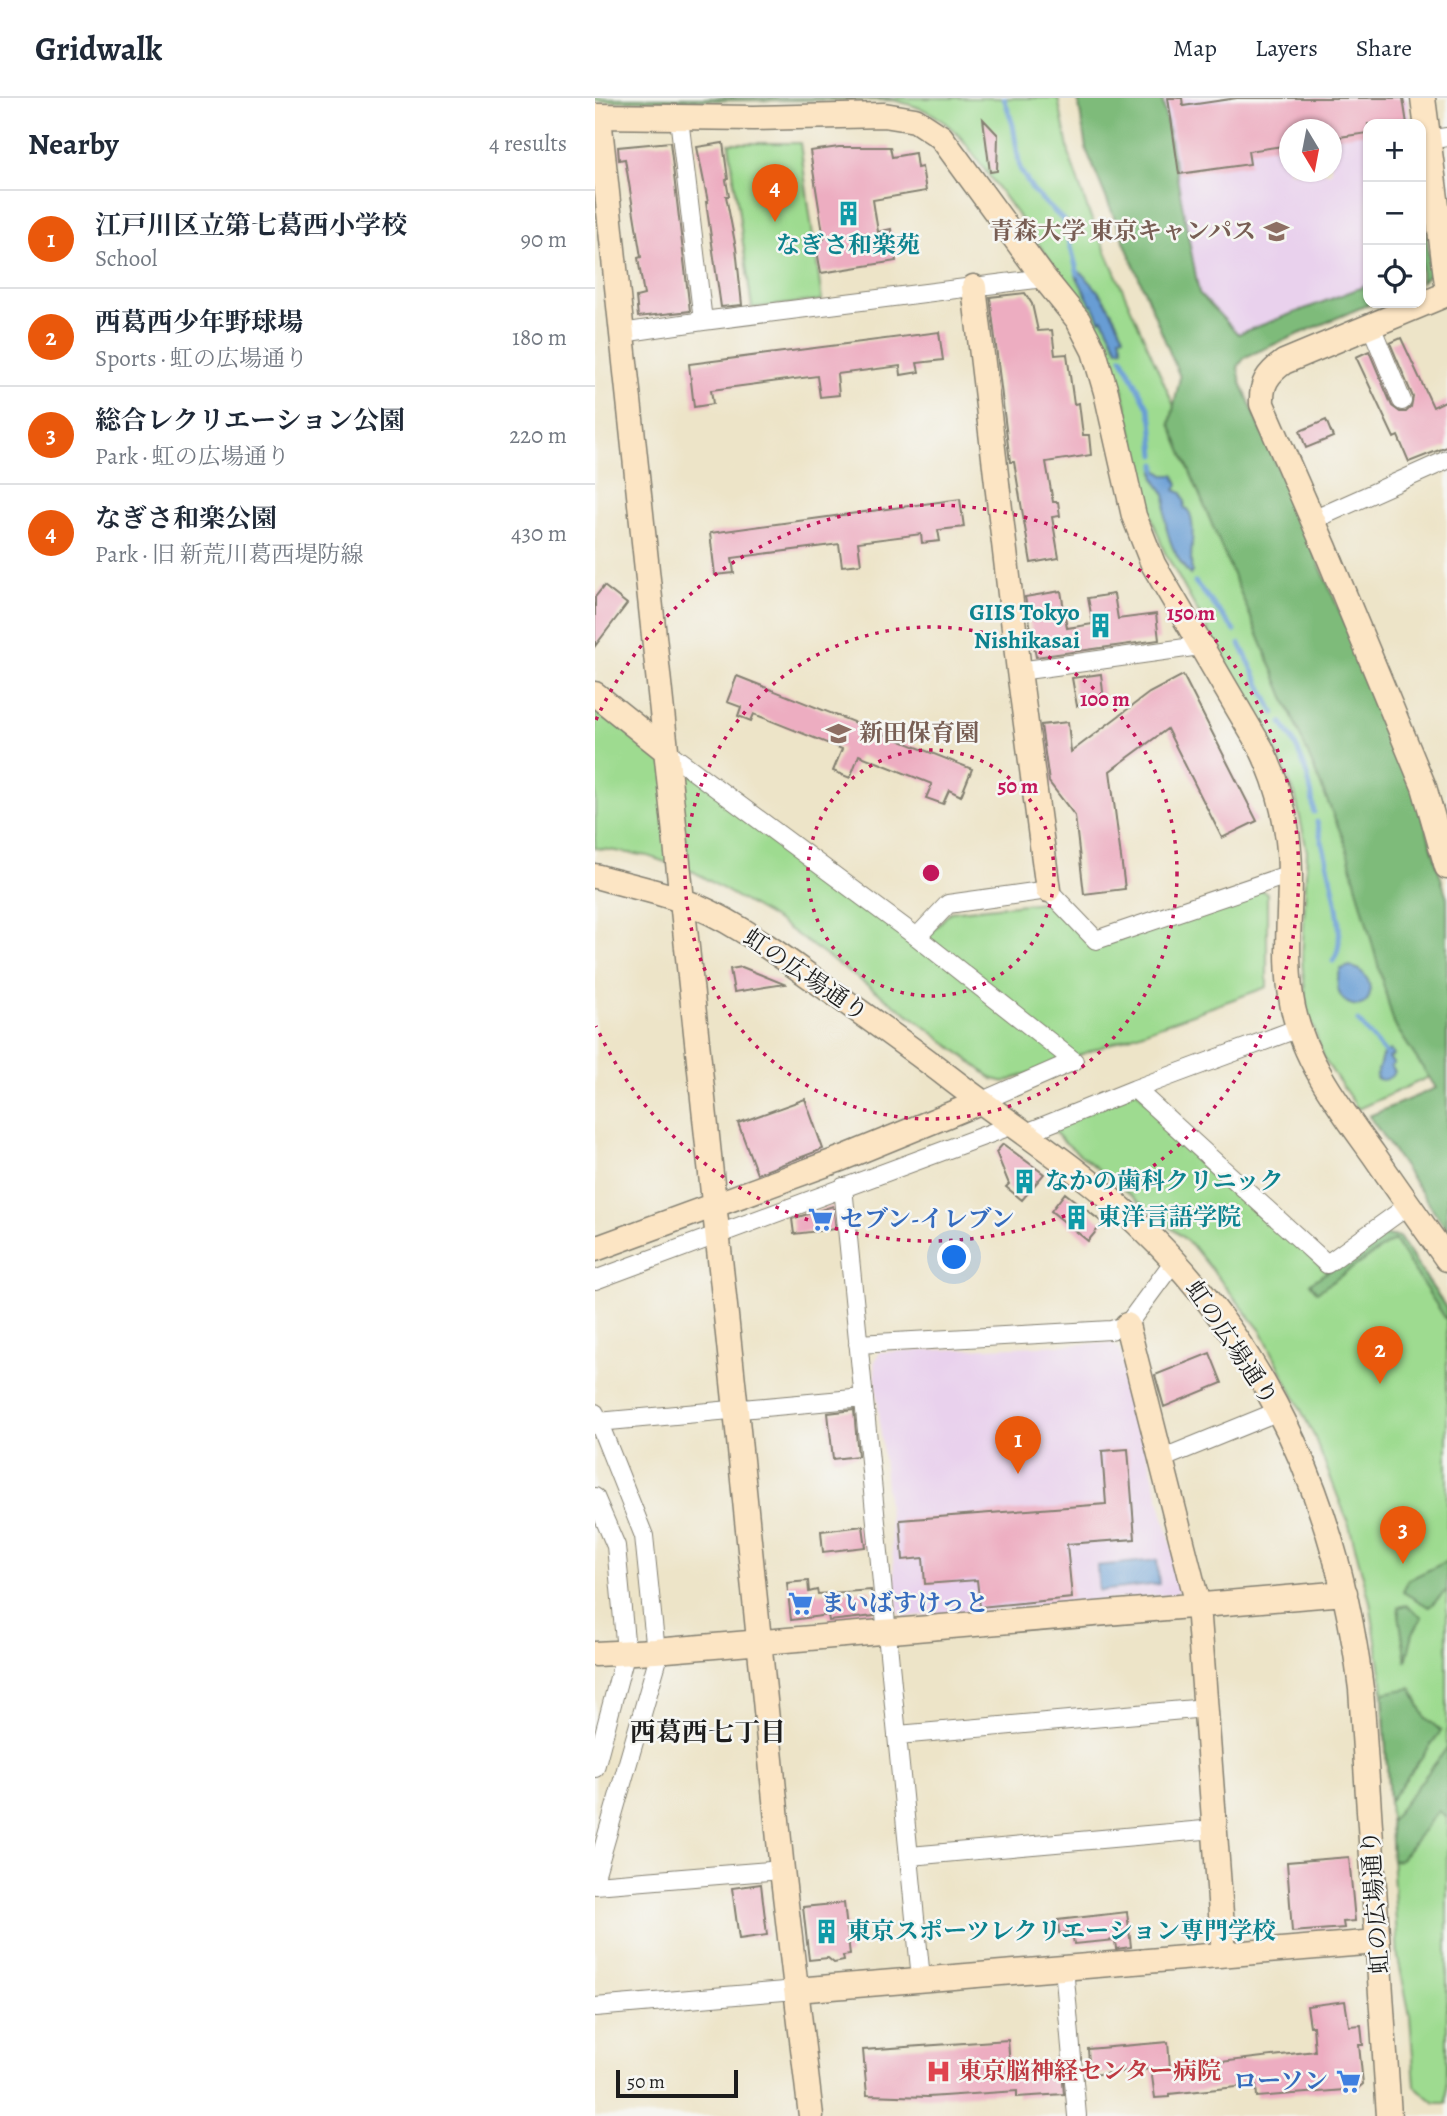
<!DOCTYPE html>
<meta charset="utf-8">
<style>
body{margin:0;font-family:Alegreya,"Noto Serif JP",serif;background:#f2f2f3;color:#1f2937}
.controls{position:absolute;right:21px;top:21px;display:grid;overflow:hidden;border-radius:14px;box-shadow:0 2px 5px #0004}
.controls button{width:63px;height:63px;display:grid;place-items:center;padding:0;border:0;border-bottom:2px solid #e0e1e3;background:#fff;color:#1f2937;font:35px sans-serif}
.compass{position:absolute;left:684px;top:21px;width:63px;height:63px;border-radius:50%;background:#fff;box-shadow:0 2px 5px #0004;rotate:170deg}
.scale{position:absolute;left:21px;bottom:18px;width:122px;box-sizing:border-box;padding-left:7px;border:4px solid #1c1c1c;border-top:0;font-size:19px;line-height:24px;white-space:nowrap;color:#1c1c1c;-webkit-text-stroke:5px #f6f6f2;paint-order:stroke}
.you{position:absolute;left:360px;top:1160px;width:24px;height:24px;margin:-18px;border:5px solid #fff;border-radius:50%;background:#1a73e8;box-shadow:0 0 0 10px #1a73e833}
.badge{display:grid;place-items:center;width:46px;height:46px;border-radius:50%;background:#ea580c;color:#fff;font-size:23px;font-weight:700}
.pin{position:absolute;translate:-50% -58px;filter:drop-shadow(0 2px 4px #0008)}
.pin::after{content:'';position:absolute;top:37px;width:24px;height:21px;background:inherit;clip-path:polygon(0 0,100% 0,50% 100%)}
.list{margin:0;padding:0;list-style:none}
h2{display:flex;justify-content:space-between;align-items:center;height:91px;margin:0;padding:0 28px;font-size:30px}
h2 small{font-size:23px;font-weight:400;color:#747a83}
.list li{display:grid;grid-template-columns:46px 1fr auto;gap:21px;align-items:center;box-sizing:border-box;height:98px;padding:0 28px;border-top:2px solid #e0e1e3}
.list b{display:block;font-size:26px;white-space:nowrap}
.list p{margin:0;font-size:23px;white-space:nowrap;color:#747a83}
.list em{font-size:23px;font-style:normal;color:#747a83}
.icon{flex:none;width:38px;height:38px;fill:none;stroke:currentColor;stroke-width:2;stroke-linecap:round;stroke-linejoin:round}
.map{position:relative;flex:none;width:852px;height:2018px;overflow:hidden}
header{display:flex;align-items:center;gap:42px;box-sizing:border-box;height:98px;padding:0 35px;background:#fff;border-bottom:2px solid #e0e1e3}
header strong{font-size:33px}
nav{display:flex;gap:38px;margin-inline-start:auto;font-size:24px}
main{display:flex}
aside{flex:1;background:#fff}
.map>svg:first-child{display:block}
.built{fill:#e9d1ed;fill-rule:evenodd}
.green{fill:#9edb90;stroke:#5d7c56;stroke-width:2}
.forest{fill:#7ebb7a;stroke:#4d6c4b;stroke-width:2}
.water{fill:#689dd4;stroke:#425c78;stroke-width:2}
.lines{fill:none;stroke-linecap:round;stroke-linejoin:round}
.stream{stroke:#689dd4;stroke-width:5}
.building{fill:#edadc1}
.street-casing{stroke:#848072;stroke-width:20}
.secondary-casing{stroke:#848072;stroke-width:27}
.street{stroke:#fff;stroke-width:18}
.secondary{stroke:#fce5c4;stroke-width:24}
.ring{fill:none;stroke:#c2185b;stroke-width:3.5;stroke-dasharray:3.5 7}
.labels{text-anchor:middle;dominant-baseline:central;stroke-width:5;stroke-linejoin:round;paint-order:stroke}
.education-label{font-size:24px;font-weight:bold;fill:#785e54;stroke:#f6f6f2;text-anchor:end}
.culture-label{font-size:24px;font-weight:bold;fill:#0d838f;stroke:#f6f6f2;text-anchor:start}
.street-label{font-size:24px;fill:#1c1c1c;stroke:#f6f6f2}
.shop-label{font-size:24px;font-weight:bold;fill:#366cbe;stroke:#f6f6f2;text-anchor:start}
.health-label{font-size:24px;font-weight:bold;fill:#be3a42;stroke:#f6f6f2;text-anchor:start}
.neighbourhood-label{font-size:26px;font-weight:bold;fill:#1c1c1c;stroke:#f6f6f2}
.centre{fill:#c2185b;stroke:#f6f6f2;stroke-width:3.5}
.ring-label{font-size:21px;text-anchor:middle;font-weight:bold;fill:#c2185b;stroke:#f6f6f2;stroke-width:5;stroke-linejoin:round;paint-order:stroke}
</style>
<header>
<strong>Gridwalk</strong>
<nav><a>Map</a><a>Layers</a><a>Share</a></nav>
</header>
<main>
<aside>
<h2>Nearby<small>4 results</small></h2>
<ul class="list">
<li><span class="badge">1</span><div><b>江戸川区立第七葛西小学校</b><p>School</p></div><em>90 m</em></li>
<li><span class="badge">2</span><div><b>西葛西少年野球場</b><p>Sports · 虹の広場通り</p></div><em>180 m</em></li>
<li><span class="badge">3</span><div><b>総合レクリエーション公園</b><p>Park · 虹の広場通り</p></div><em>220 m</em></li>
<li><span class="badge">4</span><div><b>なぎさ和楽公園</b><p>Park · 旧 新荒川葛西堤防線</p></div><em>430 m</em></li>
</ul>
</aside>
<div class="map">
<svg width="852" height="2018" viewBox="0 0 852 2018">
<rect width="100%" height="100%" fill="#f6f6f2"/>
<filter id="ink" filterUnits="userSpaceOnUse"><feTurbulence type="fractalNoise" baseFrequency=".0143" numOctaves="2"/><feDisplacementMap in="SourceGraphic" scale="14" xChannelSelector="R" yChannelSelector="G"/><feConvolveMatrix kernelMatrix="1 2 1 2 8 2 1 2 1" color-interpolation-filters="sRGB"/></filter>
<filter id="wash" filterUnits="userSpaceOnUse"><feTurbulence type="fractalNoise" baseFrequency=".00686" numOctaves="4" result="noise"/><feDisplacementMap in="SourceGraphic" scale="28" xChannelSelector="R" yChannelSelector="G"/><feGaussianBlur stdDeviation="1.57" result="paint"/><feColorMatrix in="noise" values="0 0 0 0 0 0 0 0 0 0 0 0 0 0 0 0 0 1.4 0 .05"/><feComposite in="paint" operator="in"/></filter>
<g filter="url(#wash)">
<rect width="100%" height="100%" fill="#ede4c8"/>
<path class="built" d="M 569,0 L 812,0 L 815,26 L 773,26 L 773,192 L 641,242 L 598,195 ZM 694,32 L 736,32 L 736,74 L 694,74 Z
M 517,1245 L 525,1252 L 587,1488 L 581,1496 L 310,1519 L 303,1513 L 279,1265 L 285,1254 Z"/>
<path class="green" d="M 0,0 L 463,0 L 475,60 L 494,115 L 769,739 L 811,926 L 834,979 L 763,1011 L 729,961 L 712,911 L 707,864 L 712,753 L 700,696 L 684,660 L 569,453 L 552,406 L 528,293 L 514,252 L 495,217 L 368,42 C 345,17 331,10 298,2 L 0,3 Z
M 134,45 L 205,45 L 227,202 L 157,210 Z
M 0,603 L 327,845 L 355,814 L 457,803 L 502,849 L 666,792 L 672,795 L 672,889 L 410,984 L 398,981 L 324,924 L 181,822 L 99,774 L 53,758 L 0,750 Z
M 540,991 L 731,1173 L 790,1137 L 804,1139 L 852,1211 L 852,2005 L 840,2005 L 820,1988 L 815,1918 L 803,1860 L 787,1582 L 775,1504 L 754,1427 L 719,1338 L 667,1234 L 597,1147 L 467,1042 L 457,1031 Z"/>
<path class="forest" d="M 483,0 L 567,0 L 604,195 L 643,236 L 773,187 L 773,205 L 777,205 L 650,259 L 643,269 L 646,285 L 815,676 L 852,800 L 852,1132 L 774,1018 L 841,990 L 799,926 L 750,745 L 575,326 L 585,279 L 491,51 Z
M 826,92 L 836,175 L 826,184 Z
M 790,1137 L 804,1139 L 852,1211 L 852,1223 L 799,1142 L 722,1194 L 715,1185 Z
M 852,1463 L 852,1492 L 834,1509 L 808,1494 L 813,1482 Z
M 811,1507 L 827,1519 L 818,1535 L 811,1564 L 803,1509 Z
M 816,1590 L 830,1619 L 846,1633 L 794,1704 L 788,1595 Z
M 852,1650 L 852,1719 L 843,1713 L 805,1762 L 797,1763 L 795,1724 Z"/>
<path class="water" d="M 485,174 C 506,192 517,213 529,238 L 525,239 L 528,250 L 523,251 L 508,221 L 505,222 L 498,206 L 496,207 L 481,177 Z
M 561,371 L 569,377 L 579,377 L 583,387 L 580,392 L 587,395 L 590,404 L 589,410 L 593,411 C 603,432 593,452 597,474 L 595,477 C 581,461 572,440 570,420 C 569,412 572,404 570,397 C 565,387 558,384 559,372 Z
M 755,868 C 765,872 772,876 774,886 C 782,921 729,911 746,871 Z
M 795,952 L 799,957 L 794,960 L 799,966 L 796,968 L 800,974 C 795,981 788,984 781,980 L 787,958 Z
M 562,1462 L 564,1486 L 504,1493 L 502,1468 Z"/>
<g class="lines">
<path class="stream" d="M 409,0 L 418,27 L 425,71 L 438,93 L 469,123 L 483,176
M 527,259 L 554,311 L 557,322 L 560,357
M 561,366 L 561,371
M 600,484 L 640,533
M 645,546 L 679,615
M 687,625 C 706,652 716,681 719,714
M 722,724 C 728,753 757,838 738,863
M 763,923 L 790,955"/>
</g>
<g id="blocks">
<path class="building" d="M 573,0 L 587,0 L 588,8 L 642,0 L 808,0 L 812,26 L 773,26 L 773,35 L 737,40 L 737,32 L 695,32 L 695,47 L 653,53 L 655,66 L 584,76 Z
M 388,21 L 403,37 L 402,73 L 395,74 Z
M 75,44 L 95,213 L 43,219 L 41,199 L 49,197 L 43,160 L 46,159 L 30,61 L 24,62 L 23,49 Z
M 128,45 L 133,81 L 131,82 L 134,98 L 131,98 L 141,150 L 147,207 L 126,209 L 111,104 L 113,104 L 102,49 Z
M 244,49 L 295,49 L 297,59 L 320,55 L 322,70 L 327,69 L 331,93 L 278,102 L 283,134 L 296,131 L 301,163 L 226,175 L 220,142 L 229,141 L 215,53 Z
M 430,195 L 437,206 L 443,233 L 457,232 L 460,257 L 472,256 L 479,306 L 484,305 L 488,337 L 494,337 L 496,357 L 451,364 L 458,404 L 463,404 L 465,418 L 457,419 L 464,460 L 436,465 L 419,364 L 415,364 L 395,199 Z
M 344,234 L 348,262 L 322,265 L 324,274 L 306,277 L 305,268 L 242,276 L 244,297 L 225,299 L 222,278 L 116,292 L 118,306 L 99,309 L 94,266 Z
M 806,240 L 838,309 L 852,302 L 852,349 L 814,364 L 803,338 L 799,340 L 761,259 L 774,253 L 797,308 L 805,314 L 811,314 L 816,309 L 818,299 L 795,245 Z
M 731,322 L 738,339 L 711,350 L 705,333 Z
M 365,401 L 369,429 L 343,432 L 345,443 L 327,445 L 326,436 L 263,444 L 266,466 L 247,468 L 244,446 L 137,460 L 139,475 L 120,477 L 115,435 Z
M 9,488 L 32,506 L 0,548 L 0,499 Z
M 466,493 L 472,530 L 498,526 L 493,500 L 519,496 L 523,521 L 561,516 L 564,542 L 441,559 L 430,499 Z
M 506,576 L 509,603 L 482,608 L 477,580 Z
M 588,577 L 662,723 L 627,740 L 572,631 L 515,673 L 530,791 L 489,796 L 480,718 L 454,684 L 446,627 L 473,624 L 476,654 L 554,595 Z
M 142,578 L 377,671 L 366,698 L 354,692 L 348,706 L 331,700 L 337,686 L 264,657 L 255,680 L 238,673 L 247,651 L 159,616 L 156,623 L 143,618 L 146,609 L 132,604 Z
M 147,869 L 189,886 L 139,894 L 135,871 Z
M 210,1001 L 228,1051 L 162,1076 L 143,1025 Z
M 408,1046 L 449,1076 L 427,1102 L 411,1089 L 414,1086 L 401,1054 Z
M 470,1095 L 508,1125 L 493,1143 L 456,1113 Z
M 238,1108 L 241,1131 L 199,1136 L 197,1121 Z
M 615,1255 L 627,1285 L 569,1309 L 560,1277 Z
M 259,1312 L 263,1358 L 238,1361 L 233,1315 Z
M 533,1351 L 540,1441 L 472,1446 L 477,1500 L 385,1509 L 382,1482 L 330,1486 L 328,1460 L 308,1462 L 305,1422 L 511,1406 L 507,1353 Z
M 268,1428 L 271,1449 L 228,1454 L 226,1433 Z
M 213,1483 L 214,1494 L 222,1492 L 223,1496 L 276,1492 L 279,1518 L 234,1523 L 233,1517 L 196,1522 L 192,1485 Z
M 754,1759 L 760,1823 L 748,1824 L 749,1830 L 697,1834 L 692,1764 Z
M 166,1786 L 172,1837 L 144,1841 L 137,1790 Z
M 249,1805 L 255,1857 L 248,1858 L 249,1863 L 239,1865 L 233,1860 L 214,1862 L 208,1809 Z
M 532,1814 L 536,1849 L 521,1851 L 520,1842 L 479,1846 L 477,1834 L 464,1835 L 463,1822 Z
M 750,1903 L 754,1928 L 766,1927 L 768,1947 L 764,1947 L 768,1986 L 762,1991 L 662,1999 L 661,1987 L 574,1996 L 574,1999 L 560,2000 L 556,1971 L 495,1977 L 493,1951 L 573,1944 L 575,1970 L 720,1953 L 718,1928 L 715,1928 L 712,1908 Z
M 413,1942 L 415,1969 L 466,1963 L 469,1996 L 422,1999 L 422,1993 L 333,1999 L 272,1997 L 268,1952 Z"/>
</g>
</g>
<g filter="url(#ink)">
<use href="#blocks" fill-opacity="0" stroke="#848072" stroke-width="2"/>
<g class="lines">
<defs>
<path id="street" d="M 84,20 L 108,223
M 833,42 L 852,39
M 776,228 L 807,303
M 27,235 L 108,223 L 449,180
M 718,422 L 852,362
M 424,573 L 605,548
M 70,652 L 322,839 L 479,963 L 385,1004
M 322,839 L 353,806 L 453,792 L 501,842 L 695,776
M 540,991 L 732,1166 L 814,1107
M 431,1035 L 540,991 L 704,930
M 248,1089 L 326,1881
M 0,1182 L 418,1027
M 263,1246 L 516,1232 L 532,1227 L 579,1163
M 0,1315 L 49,1438 L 62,1564 L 0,1779
M 3,1324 L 269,1300
M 566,1361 L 684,1313
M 0,1399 L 21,1448 L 31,1553 L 0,1670
M 303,1637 L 611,1610
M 315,1758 L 620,1731
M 0,1787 L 187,1772
M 469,1869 L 482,2018
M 0,1909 L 201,1892"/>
<path id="secondary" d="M 828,0 L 852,186
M 0,18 L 159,20 L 289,17 L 320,22 L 346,39 L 449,180 L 483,222 L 499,253 L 511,294 L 539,418 L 558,466 L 666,650 C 686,691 695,732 695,777 C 695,821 689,866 698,910 C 710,965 747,1012 779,1057 C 803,1092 828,1127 852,1161
M 4,19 L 141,1312 L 187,1772 L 216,2018
M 379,189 L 424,573 L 453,792
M 852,196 L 689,264 C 672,276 666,286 667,306 L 730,450 L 829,689 L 852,769
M 0,596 L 70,652
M 0,778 C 28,786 58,792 86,802 C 134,819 176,851 217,880 C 264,913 311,946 356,981 C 418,1029 486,1071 543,1126 C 676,1252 744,1411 766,1591 L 794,2018
M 0,1151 L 248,1060 L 385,1004
M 532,1227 L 603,1507 L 629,1856
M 0,1556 L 60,1553 L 750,1495
M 201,1892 L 782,1844"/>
</defs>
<use href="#street" class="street-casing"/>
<use href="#secondary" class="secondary-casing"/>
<use href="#street" class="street"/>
<use href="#secondary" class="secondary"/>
</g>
</g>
<g class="ring">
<circle cx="336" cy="775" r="123"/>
<circle cx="336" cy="775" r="246"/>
<path d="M1 622A368 368 0 1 1 1 928"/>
</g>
<defs>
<symbol id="building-bare" viewBox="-9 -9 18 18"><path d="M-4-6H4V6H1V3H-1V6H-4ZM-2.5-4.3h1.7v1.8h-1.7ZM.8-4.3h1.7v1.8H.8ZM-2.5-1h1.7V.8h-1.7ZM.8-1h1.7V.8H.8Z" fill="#0f9aa8" stroke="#f6f6f2" stroke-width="2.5" paint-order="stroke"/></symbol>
<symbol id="university-bare" viewBox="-9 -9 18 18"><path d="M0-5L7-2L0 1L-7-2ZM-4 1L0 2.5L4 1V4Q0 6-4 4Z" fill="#8d6e63" stroke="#f6f6f2" stroke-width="2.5" paint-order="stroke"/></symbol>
<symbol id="school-bare" viewBox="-9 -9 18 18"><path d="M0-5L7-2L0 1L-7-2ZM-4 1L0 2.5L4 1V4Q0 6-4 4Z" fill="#8d6e63" stroke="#f6f6f2" stroke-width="2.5" paint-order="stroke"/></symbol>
<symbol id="supermarket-bare" viewBox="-9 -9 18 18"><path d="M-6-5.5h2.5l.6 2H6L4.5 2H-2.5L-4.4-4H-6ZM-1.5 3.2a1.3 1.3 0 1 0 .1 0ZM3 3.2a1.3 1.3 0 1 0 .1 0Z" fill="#3f7fe0" stroke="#f6f6f2" stroke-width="2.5" paint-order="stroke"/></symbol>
<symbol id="hospital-bare" viewBox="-9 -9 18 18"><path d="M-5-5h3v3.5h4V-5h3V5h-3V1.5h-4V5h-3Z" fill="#e0444e" stroke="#f6f6f2" stroke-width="2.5" paint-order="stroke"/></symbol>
</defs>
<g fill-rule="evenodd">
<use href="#building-bare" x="236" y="98" width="35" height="35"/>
<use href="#university-bare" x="664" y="116" width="35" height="35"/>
<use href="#building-bare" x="488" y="510" width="35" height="35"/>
<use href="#school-bare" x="226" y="618" width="35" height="35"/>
<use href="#building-bare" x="412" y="1066" width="35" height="35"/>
<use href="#building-bare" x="464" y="1102" width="35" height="35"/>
<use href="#supermarket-bare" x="208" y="1104" width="35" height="35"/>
<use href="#supermarket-bare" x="188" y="1488" width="35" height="35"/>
<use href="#building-bare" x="214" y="1816" width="35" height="35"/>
<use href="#hospital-bare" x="326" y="1956" width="35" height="35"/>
<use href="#supermarket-bare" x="736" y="1966" width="35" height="35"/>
</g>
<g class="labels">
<g class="education-label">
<text x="661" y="133">青森大学 東京キャンパス</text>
<text x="264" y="635" text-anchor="start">新田保育園</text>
</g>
<g class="culture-label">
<text x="253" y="147" text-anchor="middle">なぎさ和楽苑</text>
<text x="485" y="514" text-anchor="end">GIIS Tokyo<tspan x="485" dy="28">Nishikasai</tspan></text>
<text x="450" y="1083">なかの歯科クリニック</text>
<text x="502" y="1119">東洋言語学院</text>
<text x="252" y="1833">東京スポーツレクリエーション専門学校</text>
</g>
<g class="street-label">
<text transform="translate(211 877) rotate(34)">虹の広場通り</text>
<text transform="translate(637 1245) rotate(56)">虹の広場通り</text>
<text transform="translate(780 1804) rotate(-94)">虹の広場通り</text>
</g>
<g class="shop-label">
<text x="245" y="1121">セブン-イレブン</text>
<text x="226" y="1505">まいばすけっと</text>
<text x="733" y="1983" text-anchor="end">ローソン</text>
</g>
<g class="health-label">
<text x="363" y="1973">東京脳神経センター病院</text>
</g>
<g class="neighbourhood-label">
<text x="113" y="1634">西葛西七丁目</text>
</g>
</g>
<circle cx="336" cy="775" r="10" class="centre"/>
<g class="ring-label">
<text x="596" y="522">150 m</text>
<text x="510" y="608">100 m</text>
<text x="423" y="695">50 m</text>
</g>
</svg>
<div class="controls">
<button>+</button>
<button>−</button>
<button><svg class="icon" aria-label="locate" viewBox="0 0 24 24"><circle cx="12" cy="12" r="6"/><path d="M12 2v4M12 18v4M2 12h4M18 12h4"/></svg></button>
</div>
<svg class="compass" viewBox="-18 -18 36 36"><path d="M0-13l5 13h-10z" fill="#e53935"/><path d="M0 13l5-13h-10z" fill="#747a83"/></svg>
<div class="scale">50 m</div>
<div class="you"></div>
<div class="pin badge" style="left:423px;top:1376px">1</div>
<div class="pin badge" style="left:785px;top:1286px">2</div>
<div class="pin badge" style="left:808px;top:1466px">3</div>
<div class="pin badge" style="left:180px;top:124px">4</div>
</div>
</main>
